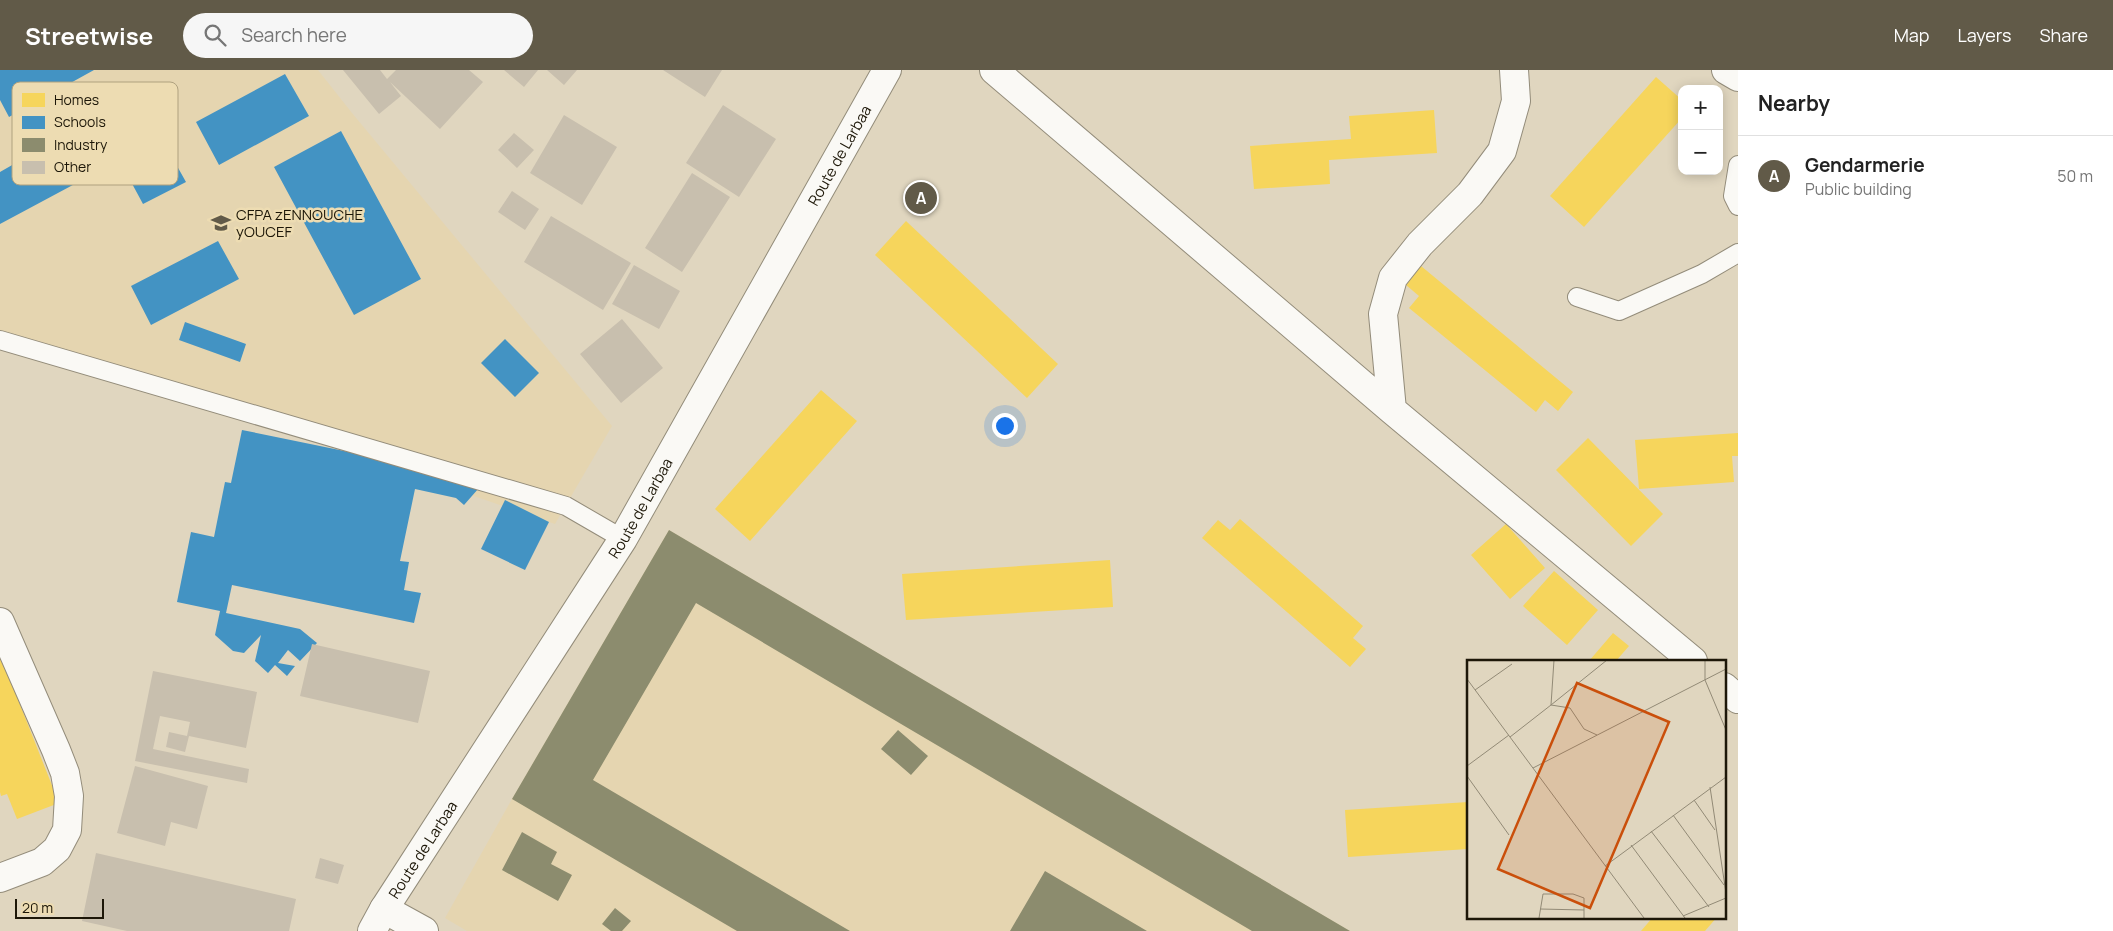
<!DOCTYPE html>
<meta charset="utf-8">
<style>
body{margin:0;font-family:Manrope,sans-serif;background:#f6f6f6;color:#222}
.controls{position:absolute;right:15px;top:15px;display:grid;overflow:hidden;border-radius:10px;box-shadow:0 2px 12px #0003}
.controls button{width:45px;height:45px;display:grid;place-items:center;padding:0;border:0;border-bottom:1px solid #e0e0e0;background:#fff;color:#222;font:25px sans-serif}
.scale{position:absolute;left:15px;bottom:12px;width:89px;box-sizing:border-box;padding-left:5px;border:2px solid #1d1708;border-top:0;font-size:14px;line-height:18px;white-space:nowrap;color:#1d1708;-webkit-text-stroke:4px #eddcb2;paint-order:stroke}
.you{position:absolute;left:1004px;top:355px;width:18px;height:18px;margin:-12px;border:4px solid #fff;border-radius:50%;background:#1a73e8;box-shadow:0 0 0 8px #1a73e833}
.badge{display:grid;place-items:center;width:32px;height:32px;border-radius:50%;background:#615a48;color:#fff;font-size:16px;font-weight:700}
.pin{position:absolute;translate:-50% -50%;border:2px solid #fff;box-shadow:0 1px 5px #0006}
.list{margin:0;padding:0;list-style:none}
h2{display:flex;justify-content:space-between;align-items:center;height:65px;margin:0;padding:0 20px;font-size:21px}
h2 small{font-size:16px;font-weight:400;color:#767676}
.list li{display:grid;grid-template-columns:32px 1fr auto;gap:15px;align-items:center;box-sizing:border-box;height:80px;padding:0 20px;border-top:1px solid #e0e0e0}
.list b{display:block;font-size:19px;white-space:nowrap}
.list p{margin:0;font-size:16px;white-space:nowrap;color:#767676}
.list em{font-size:16px;font-style:normal;color:#767676}
.icon{flex:none;width:28px;height:28px;fill:none;stroke:currentColor;stroke-width:2;stroke-linecap:round;stroke-linejoin:round}
.map{position:relative;flex:none;width:1738px;height:861px;overflow:hidden}
header{display:flex;align-items:center;gap:30px;box-sizing:border-box;height:70px;padding:0 25px;background:#615a48;color:#fff}
header strong{font-size:24px}
nav{display:flex;gap:28px;margin-inline-start:auto;font-size:18px}
.search{width:350px;height:45px;background:#f6f6f6;display:flex;align-items:center;gap:12px;box-sizing:border-box;padding:0 18px;border-radius:28px;color:#767676;font-size:19px}
main{display:flex}
aside{flex:1;background:#fff}
.map>svg:first-child{display:block}
.built{fill:#e5d5b0}
.homes{fill:#f6d55c}
.schools{fill:#4393c3}
.industry{fill:#8c8c6e}
.building{fill:#c8bfae}
.lines{fill:none;stroke-linecap:round;stroke-linejoin:round}
.lane-casing{stroke:#938c7a;stroke-width:20}
.street-casing{stroke:#938c7a;stroke-width:30}
.secondary-casing{stroke:#938c7a;stroke-width:30}
.lane{stroke:#faf9f5;stroke-width:18}
.street{stroke:#faf9f5;stroke-width:28}
.secondary{stroke:#faf9f5;stroke-width:28}
.labels{text-anchor:middle;dominant-baseline:central;stroke-width:5;stroke-linejoin:round;paint-order:stroke}
.street-label{font-size:15px;fill:#1d1708;stroke:#eddcb2}
.poi-label{font-size:15px;fill:#1d1708;stroke:#eddcb2;text-anchor:start}
.inset-road{fill:none;stroke:#928a76;stroke-width:1}
.view{fill:#ca4f0b;fill-opacity:0.15;stroke:#ca4f0b;stroke-width:2.5}
.inset-edge{fill:none;stroke:#1d1708;stroke-width:2.5}
.key{fill:#eddcb2;stroke:#afa17f;stroke-width:1}
.key-label{font-size:14px;fill:#1d1708}
</style>
<header>
<strong>Streetwise</strong>
<div class="search"><svg class="icon" aria-label="search" viewBox="0 0 24 24"><circle cx="10" cy="10" r="6"/><path d="M15 15l6 6"/></svg>Search here</div>
<nav><a>Map</a><a>Layers</a><a>Share</a></nav>
</header>
<main>
<div class="map">
<svg width="1738" height="861" viewBox="0 0 1738 861">
<rect width="100%" height="100%" fill="#e0d6bf"/>
<path class="built" d="M 0,0 L 318,0 L 352,43 L 612,356 L 555,454 L 0,262 Z
M 669,460 L 1350,861 L 467,861 L 445,848 L 512,729 Z"/>
<path class="homes" d="M 1656,7 L 1682,30 L 1682,48 L 1584,157 L 1550,126 Z
M 1434,40 L 1437,83 L 1329,90 L 1330,114 L 1254,119 L 1250,76 L 1351,69 L 1349,46 Z
M 906,151 L 1058,294 L 1027,328 L 875,185 Z
M 1421,196 L 1573,322 L 1558,341 L 1545,330 L 1536,342 L 1409,238 L 1419,226 L 1406,215 Z
M 821,320 L 857,351 L 750,471 L 715,439 Z
M 1738,363 L 1738,386 L 1732,386 L 1734,412 L 1639,419 L 1635,370 Z
M 1588,368 L 1663,444 L 1631,476 L 1556,400 Z
M 1240,449 L 1363,556 L 1353,568 L 1366,579 L 1350,597 L 1202,468 L 1218,450 L 1230,460 Z
M 1506,454 L 1545,498 L 1510,529 L 1471,485 Z
M 1110,490 L 1113,537 L 906,550 L 902,504 Z
M 1554,501 L 1598,540 L 1567,575 L 1523,536 Z
M 1613,563 L 1629,576 L 1616,591 L 1589,591 Z
M 0,584 L 59,733 L 17,749 L 7,724 L 1,726 L 0,722 Z
M 1468,732 L 1468,779 L 1348,787 L 1345,740 Z
M 1653,847 L 1717,847 L 1705,861 L 1641,861 Z"/>
<path class="schools" d="M 0,0 L 94,0 L 9,47 L 0,30 Z
M 285,4 L 309,46 L 219,95 L 196,52 Z
M 136,23 L 186,112 L 143,134 L 95,45 Z
M 75,59 L 99,101 L 0,154 L 0,102 Z
M 341,61 L 421,209 L 354,245 L 274,97 Z
M 218,171 L 239,209 L 151,255 L 131,216 Z
M 185,252 L 246,274 L 240,292 L 179,270 Z
M 505,269 L 539,303 L 515,327 L 481,293 Z
M 242,360 L 486,410 L 464,435 L 456,428 L 415,419 L 400,491 L 409,492 L 404,520 L 421,523 L 414,553 L 232,515 L 226,543 L 300,559 L 317,573 L 300,591 L 288,580 L 278,593 L 295,596 L 287,606 L 275,595 L 268,603 L 255,591 L 261,565 L 244,583 L 233,581 L 215,565 L 220,541 L 177,532 L 191,462 L 214,467 L 225,412 L 231,413 Z
M 505,430 L 549,452 L 525,500 L 481,479 Z"/>
<path class="industry" d="M 669,460 L 1350,861 L 1252,861 L 696,533 L 593,710 L 850,861 L 737,861 L 512,729 Z
M 898,660 L 928,686 L 911,705 L 881,679 Z
M 522,762 L 557,782 L 551,794 L 572,805 L 558,831 L 502,800 Z
M 1045,801 L 1147,861 L 1010,861 Z
M 615,838 L 631,851 L 622,861 L 611,861 L 602,854 Z"/>
<path class="building" d="M 343,0 L 380,0 L 387,9 L 396,0 L 469,0 L 483,12 L 440,59 L 390,12 L 401,26 L 379,44 Z
M 504,0 L 538,0 L 524,17 Z
M 547,0 L 577,0 L 564,15 Z
M 663,0 L 722,0 L 705,27 Z
M 723,35 L 776,69 L 739,127 L 686,93 Z
M 564,45 L 617,77 L 582,135 L 530,103 Z
M 514,63 L 534,80 L 517,98 L 498,80 Z
M 692,103 L 730,127 L 682,202 L 645,178 Z
M 512,121 L 539,139 L 525,160 L 498,142 Z
M 551,146 L 631,193 L 603,240 L 524,192 Z
M 634,195 L 680,221 L 659,259 L 612,234 Z
M 622,249 L 663,298 L 621,333 L 580,284 Z
M 312,574 L 430,601 L 418,653 L 300,626 Z
M 153,601 L 257,622 L 246,678 L 189,666 L 185,682 L 166,677 L 169,662 L 187,666 L 190,652 L 160,646 L 153,679 L 249,699 L 247,713 L 135,691 Z
M 135,696 L 208,716 L 197,759 L 171,752 L 165,776 L 117,763 Z
M 96,783 L 296,829 L 289,861 L 127,861 L 82,851 Z
M 320,788 L 344,795 L 338,814 L 315,808 Z"/>
<g class="lines">
<defs>
<path id="lane" d="M 1738,95 L 1733,126 L 1738,136
M 1577,227 L 1619,241 L 1702,204 L 1738,183
M 0,270 L 566,436 L 623,469"/>
<path id="street" d="M 994,0 L 1392,340 L 1693,591
M 1726,0 L 1738,7
M 1392,340 L 1383,244 L 1393,208 L 1420,174 L 1470,124 L 1502,81 L 1516,31 L 1514,0
M 0,552 L 56,680 L 65,703 L 69,726 L 67,760 L 57,779 L 42,792 L 0,808
M 1724,617 L 1738,629
M 384,839 L 424,861"/>
<g id="secondary">
<path id="s1" d="M 372,861 L 384,839 L 623,469 L 887,0"/>
</g>
</defs>
<use href="#lane" class="lane-casing"/>
<use href="#street" class="street-casing"/>
<use href="#secondary" class="secondary-casing"/>
<use href="#lane" class="lane"/>
<use href="#street" class="street"/>
<use href="#secondary" class="secondary"/>
</g>
<defs>
<symbol id="university-bare" viewBox="-9 -9 18 18"><path d="M0-5L7-2L0 1L-7-2ZM-4 1L0 2.5L4 1V4Q0 6-4 4Z" fill="#615a48" stroke="#eddcb2" stroke-width="2.5" paint-order="stroke"/></symbol>
</defs>
<g fill-rule="evenodd">
<use href="#university-bare" x="207" y="139" width="28" height="28"/>
</g>
<g class="labels">
<g class="street-label">
<text stroke="none"><textPath href="#s1" startOffset="906">Route de Larbaa</textPath></text>
<text stroke="none"><textPath href="#s1" startOffset="501">Route de Larbaa</textPath></text>
<text stroke="none"><textPath href="#s1" startOffset="96">Route de Larbaa</textPath></text>
</g>
<g class="poi-label">
<text x="236" y="144">CFPA zENNOUCHE<tspan x="236" dy="17">yOUCEF</tspan></text>
</g>
</g>
<g transform="translate(1467 590)">
<rect width="259" height="259" fill="#e0d6bf"/>
<path class="inset-road" d="M 238,0 L 238,20 L 259,70M 0,19 L 177,258M 8,30 L 45,4M 84,45 L 140,0M 84,45 L 87,0M 43,77 L 84,45 L 103,48 L 117,69 L 130,75M 0,106 L 42,75M 66,108 L 259,9M 0,116 L 42,175M 243,127 L 259,233M 227,140 L 248,170M 206,155 L 257,225M 184,171 L 242,247M 164,185 L 218,258M 138,206 L 259,117M 73,249 L 117,250M 216,256 L 259,238M 72,258 L 76,234 L 106,234 L 117,238 L 117,258"/>
<path class="view" d="M 110,23 L 202,62 L 123,248 L 31,209 Z"/>
<rect width="259" height="259" class="inset-edge"/>
</g>
<rect x="12" y="12" width="166" height="103" rx="8" class="key"/>
<rect x="22" y="23" width="23" height="14" fill="#f6d55c"/>
<rect x="22" y="46" width="23" height="13" fill="#4393c3"/>
<rect x="22" y="68" width="23" height="14" fill="#8c8c6e"/>
<rect x="22" y="91" width="23" height="13" fill="#c8bfae"/>
<g class="key-label">
<text x="54" y="35">Homes</text>
<text x="54" y="57">Schools</text>
<text x="54" y="80">Industry</text>
<text x="54" y="102">Other</text>
</g>
</svg>
<div class="controls">
<button>+</button>
<button>−</button>
</div>
<div class="scale">20 m</div>
<div class="you"></div>
<div class="pin badge" style="left:921px;top:128px">A</div>
</div>
<aside>
<h2>Nearby<small></small></h2>
<ul class="list">
<li><span class="badge">A</span><div><b>Gendarmerie</b><p>Public building</p></div><em>50 m</em></li>
</ul>
</aside>
</main>
